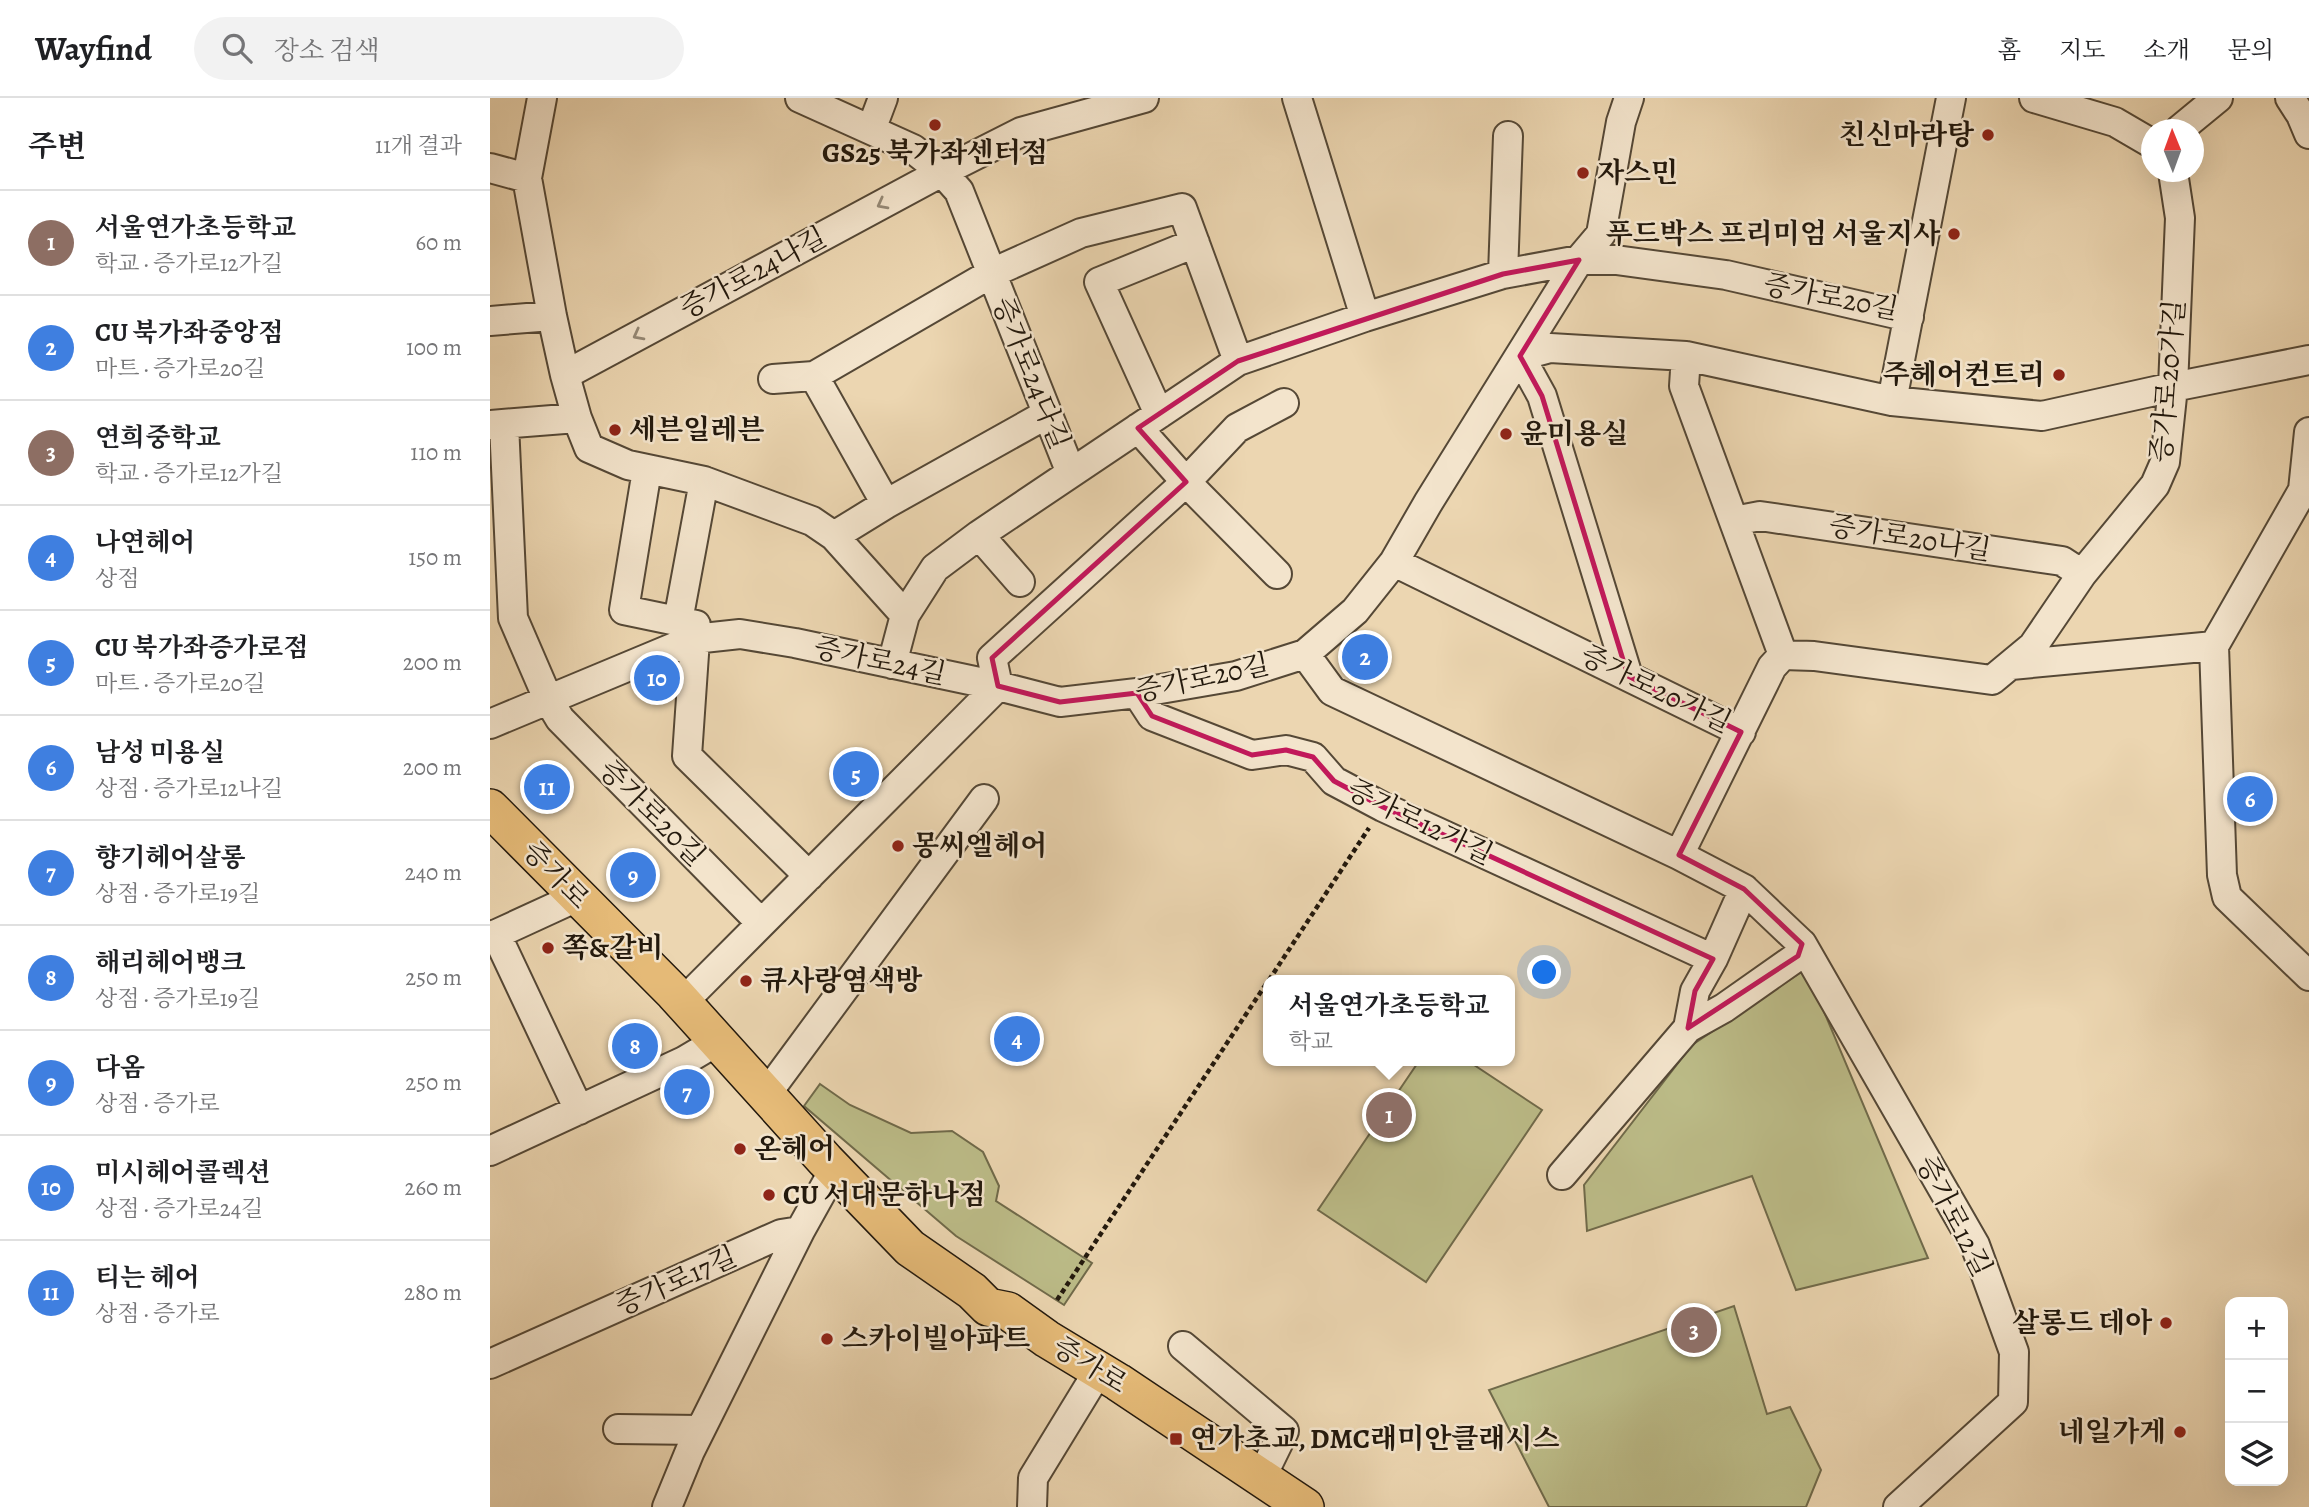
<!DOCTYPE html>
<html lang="ko">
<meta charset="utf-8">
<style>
body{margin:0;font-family:Alegreya,"Noto Serif KR",serif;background:#f2f2f2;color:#202124}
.controls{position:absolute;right:21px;bottom:21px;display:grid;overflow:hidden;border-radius:14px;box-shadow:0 7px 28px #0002}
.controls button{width:63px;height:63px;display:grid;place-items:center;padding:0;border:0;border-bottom:2px solid #e0e0e0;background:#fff;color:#202124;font:35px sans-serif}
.compass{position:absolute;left:1651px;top:21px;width:63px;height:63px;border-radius:50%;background:#fff;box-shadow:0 7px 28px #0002;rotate:359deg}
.you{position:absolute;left:1055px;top:875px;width:24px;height:24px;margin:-18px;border:5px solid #fff;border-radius:50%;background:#1a73e8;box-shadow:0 0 0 10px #1a73e833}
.badge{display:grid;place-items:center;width:46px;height:46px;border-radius:50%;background:#ea580c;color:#fff;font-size:23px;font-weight:700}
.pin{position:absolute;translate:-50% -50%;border:4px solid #fff;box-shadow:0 2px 7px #0006}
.popup{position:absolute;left:773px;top:877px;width:252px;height:91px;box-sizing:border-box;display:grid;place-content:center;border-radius:14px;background:#fff;filter:drop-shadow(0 2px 5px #0005);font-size:23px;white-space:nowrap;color:#757577}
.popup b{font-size:26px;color:#202124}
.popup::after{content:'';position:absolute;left:50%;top:100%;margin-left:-14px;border:14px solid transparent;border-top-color:#fff}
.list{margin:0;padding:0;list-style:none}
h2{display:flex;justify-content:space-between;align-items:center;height:91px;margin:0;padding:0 28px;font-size:30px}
h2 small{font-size:23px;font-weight:400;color:#757577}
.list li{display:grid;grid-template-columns:46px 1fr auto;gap:21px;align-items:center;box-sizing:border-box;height:105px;padding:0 28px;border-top:2px solid #e0e0e0}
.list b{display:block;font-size:26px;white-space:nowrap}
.list p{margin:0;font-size:23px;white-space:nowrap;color:#757577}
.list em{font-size:23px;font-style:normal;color:#757577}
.icon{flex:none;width:38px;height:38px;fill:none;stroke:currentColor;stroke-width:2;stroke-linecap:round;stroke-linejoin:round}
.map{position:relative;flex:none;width:1819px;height:1409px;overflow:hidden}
header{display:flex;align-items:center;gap:42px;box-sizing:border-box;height:98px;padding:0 35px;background:#fff;border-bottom:2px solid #e0e0e0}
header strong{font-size:33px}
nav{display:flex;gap:38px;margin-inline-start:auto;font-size:24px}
.search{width:490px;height:63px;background:#f2f2f2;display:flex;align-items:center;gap:18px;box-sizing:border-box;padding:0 24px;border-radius:38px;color:#757577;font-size:26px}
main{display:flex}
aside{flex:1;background:#fff}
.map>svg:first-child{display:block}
.green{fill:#bcbc88;stroke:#706a4a;stroke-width:2}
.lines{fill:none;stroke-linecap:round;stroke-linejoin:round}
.minor-casing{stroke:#554836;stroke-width:32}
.major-casing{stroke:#23190d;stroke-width:40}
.path{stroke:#23190d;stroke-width:4.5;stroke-dasharray:5 3.5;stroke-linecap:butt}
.minor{stroke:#f3e4cc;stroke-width:28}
.major{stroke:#e6bb78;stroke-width:37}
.oneway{stroke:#958976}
.marked{fill:none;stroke:#c2185b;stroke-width:5;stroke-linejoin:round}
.poi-dot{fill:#8f2418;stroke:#f3e4cc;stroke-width:2.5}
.labels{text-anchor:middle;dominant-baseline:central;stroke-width:5;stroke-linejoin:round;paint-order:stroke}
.poi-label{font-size:28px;font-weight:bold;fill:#23190d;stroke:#f3e4cc;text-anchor:start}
.street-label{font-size:28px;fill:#23190d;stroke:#f3e4cc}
</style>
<header>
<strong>Wayfind</strong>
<div class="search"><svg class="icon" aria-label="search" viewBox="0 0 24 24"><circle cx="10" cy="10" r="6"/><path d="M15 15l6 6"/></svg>장소 검색</div>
<nav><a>홈</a><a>지도</a><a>소개</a><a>문의</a></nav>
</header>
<main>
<aside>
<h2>주변<small>11개 결과</small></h2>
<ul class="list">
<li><span class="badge" style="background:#8d6e63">1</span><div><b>서울연가초등학교</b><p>학교 · 증가로12가길</p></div><em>60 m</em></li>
<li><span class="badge" style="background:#3f7fe0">2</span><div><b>CU 북가좌중앙점</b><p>마트 · 증가로20길</p></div><em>100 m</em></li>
<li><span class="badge" style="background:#8d6e63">3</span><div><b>연희중학교</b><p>학교 · 증가로12가길</p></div><em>110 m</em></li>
<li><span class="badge" style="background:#3f7fe0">4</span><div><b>나연헤어</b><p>상점</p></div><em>150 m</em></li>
<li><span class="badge" style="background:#3f7fe0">5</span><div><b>CU 북가좌증가로점</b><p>마트 · 증가로20길</p></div><em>200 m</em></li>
<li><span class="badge" style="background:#3f7fe0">6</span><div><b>남성 미용실</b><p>상점 · 증가로12나길</p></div><em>200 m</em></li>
<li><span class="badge" style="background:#3f7fe0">7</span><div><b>향기헤어살롱</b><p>상점 · 증가로19길</p></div><em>240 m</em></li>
<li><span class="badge" style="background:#3f7fe0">8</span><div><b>해리헤어뱅크</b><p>상점 · 증가로19길</p></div><em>250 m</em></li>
<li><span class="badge" style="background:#3f7fe0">9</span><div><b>다옴</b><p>상점 · 증가로</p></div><em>250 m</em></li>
<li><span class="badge" style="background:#3f7fe0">10</span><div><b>미시헤어콜렉션</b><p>상점 · 증가로24길</p></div><em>260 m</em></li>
<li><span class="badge" style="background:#3f7fe0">11</span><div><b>티는 헤어</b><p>상점 · 증가로</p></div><em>280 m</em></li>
</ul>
</aside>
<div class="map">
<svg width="1819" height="1409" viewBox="0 0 1819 1409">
<rect width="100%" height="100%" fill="#ecd6b1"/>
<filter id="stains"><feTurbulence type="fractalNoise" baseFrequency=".00286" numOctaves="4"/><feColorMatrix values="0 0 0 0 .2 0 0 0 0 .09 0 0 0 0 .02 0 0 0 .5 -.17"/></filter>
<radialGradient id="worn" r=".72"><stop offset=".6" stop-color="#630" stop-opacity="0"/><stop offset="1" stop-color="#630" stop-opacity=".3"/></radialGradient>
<path class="green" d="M 1316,871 L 1438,1160 L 1306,1192 L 1262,1078 L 1097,1133 L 1094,1087 L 1202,947 Z
M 929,963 L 978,963 L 1052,1012 L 936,1184 L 828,1112 Z
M 330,986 L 360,1007 L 421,1035 L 462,1033 L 493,1054 L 509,1088 L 506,1103 L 602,1165 L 574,1207 L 466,1138 L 314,1008 Z
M 1244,1208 L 1277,1316 L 1300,1309 L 1331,1372 L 1316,1409 L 1059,1409 L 999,1292 Z"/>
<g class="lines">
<defs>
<path id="minor" d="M 52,0 L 37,80 L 62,218 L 75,277 L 87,320 L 99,350 L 138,367 L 214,383 L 322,423 L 344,438 L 415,517
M 310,0 L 423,51 L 452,74 L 469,93 L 581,375
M 807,0 L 875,219
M 1544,0 L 1625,24 L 1661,45
M 1800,0 L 1811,17 L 1819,36
M 381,32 L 393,0
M 1689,32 L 1728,0
M 0,70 L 37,80
M 1013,176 L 1018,38
M 0,223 L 62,218
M 1196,258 L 1194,288 L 1293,557
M 75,277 L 452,74 L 531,34 L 654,0
M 324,278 L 396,406
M 283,281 L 324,278 L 502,175 L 591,135 L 692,110 L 748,263
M 1402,303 L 1461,0
M 669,316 L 609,184 L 705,145
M 14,326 L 23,520 L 58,601 L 70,621 L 271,825
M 0,327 L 87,320
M 648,330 L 696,384 L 787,476
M 1819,334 L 1813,392 L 1724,548 L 1732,777 L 1737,799 L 1819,878
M 157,372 L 134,512 L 206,527 L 197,658 L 319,778
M 1244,423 L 1270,418 L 1572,463 L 1592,476
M 489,437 L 530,484
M 344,438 L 396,406 L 557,316
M 904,464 L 1251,634
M 188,523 L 214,383
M 815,556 L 842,593 L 1189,757 L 1254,791 L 1312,846 L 1485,1147 L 1524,1254 L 1523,1304 L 1408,1409
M 402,566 L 415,517 L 445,470 L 489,437 L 748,263 L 875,219 L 1013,176 L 1089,162 L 1126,162 L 1236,177 L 1419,219
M 1521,567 L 1724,548
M 1138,578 L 1052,298 L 1030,258 L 1060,250 L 1196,258 L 1402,303 L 1552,318 L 1683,289 L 1819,262
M 508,588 L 502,560 L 696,384 L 747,330 L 794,305
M 647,595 L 662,618 L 762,657 L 796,652 L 823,659 L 844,683 L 893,709 L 1223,861
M 0,626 L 204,541 L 250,536 L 305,545 L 508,588 L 570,604 L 647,595 L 746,578 L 815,556 L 865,513 L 904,464 L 938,405 L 1089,162 L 1111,136 L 1131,24 L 1139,0
M 1189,757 L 1282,569 L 1293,557 L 1324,558 L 1502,582 L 1543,548 L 1592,476 L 1665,387 L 1675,364 L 1683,289 L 1690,120 L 1683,74
M 6,836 L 89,1012
M 0,839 L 87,799
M 192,905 L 508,588
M 1198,930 L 1205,893 L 1223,861 L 1254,791
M 275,998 L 494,701
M 0,1053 L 194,963 L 226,944
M 1072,1077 L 1198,930 L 1234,910 L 1308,858 L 1312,846
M 693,1248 L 794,1333 L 772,1378
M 0,1266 L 291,1136 L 310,1133 L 344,1072
M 128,1331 L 210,1332
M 177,1409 L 200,1353 L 310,1133
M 542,1409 L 543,1380 L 609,1272"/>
<path id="major" d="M 0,710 L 184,895 L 335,1062 L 420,1150 L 482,1193 L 498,1209 L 518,1213 L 557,1241 L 628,1284 L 815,1409"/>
</defs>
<use href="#minor" class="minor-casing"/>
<use href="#major" class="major-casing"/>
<path class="path" d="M 779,882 L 879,730
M 567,1202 L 778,883"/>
<use href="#minor" class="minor"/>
<use href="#major" class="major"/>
</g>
<defs><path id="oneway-chevron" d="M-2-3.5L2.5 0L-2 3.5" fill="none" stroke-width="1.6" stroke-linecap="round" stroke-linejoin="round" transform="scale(1.75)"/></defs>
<g class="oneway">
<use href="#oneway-chevron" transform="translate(392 106) rotate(152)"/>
<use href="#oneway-chevron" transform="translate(148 237) rotate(152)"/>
</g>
<path class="marked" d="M 1089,162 L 1030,258 L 1052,298 L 1138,578 L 1251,634 L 1189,757 L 1254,791 L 1312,846 L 1308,858 L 1198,930 L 1205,893 L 1223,861 L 893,709 L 844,683 L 823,659 L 796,652 L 762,657 L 662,618 L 647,595 L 570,604 L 508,588 L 502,560 L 696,384 L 648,330 L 748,263 L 1013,176 Z"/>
<g class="poi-dot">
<circle cx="445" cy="27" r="7"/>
<circle cx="1498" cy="37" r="7"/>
<circle cx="1093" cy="75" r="7"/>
<circle cx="1464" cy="136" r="7"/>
<circle cx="1569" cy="277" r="7"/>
<circle cx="125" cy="332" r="7"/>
<circle cx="1016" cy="336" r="7"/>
<circle cx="408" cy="748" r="7"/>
<circle cx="58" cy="850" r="7"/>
<circle cx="256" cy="883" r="7"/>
<circle cx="250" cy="1051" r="7"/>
<circle cx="279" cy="1097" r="7"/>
<circle cx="1676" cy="1225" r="7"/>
<circle cx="337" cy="1241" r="7"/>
<circle cx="1690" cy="1334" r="7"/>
<rect x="679" y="1334" width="14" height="14" rx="3.5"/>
</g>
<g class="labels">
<g class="poi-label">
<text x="1484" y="37" text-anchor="end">친신마라탕</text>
<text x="445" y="55" text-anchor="middle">GS25 북가좌센터점</text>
<text x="1107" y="75">자스민</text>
<text x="1450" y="136" text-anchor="end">푸드박스 프리미엄 서울지사</text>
<text x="1555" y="277" text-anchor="end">주헤어컨트리</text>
<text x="139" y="332">세븐일레븐</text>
<text x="1030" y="336">윤미용실</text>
<text x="422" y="748">몽씨엘헤어</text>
<text x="72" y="850">쪽&amp;갈비</text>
<text x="270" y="883">큐사랑염색방</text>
<text x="264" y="1051">온헤어</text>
<text x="293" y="1097">CU 서대문하나점</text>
<text x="1662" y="1225" text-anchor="end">살롱드 데아</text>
<text x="351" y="1241">스카이빌아파트</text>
<text x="1676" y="1334" text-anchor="end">네일가게</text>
<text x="700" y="1341">연가초교, DMC래미안클래시스</text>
</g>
<g class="street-label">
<text transform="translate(263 175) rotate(-28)">증가로24나길</text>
<text transform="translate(1341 199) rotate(11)">증가로20길</text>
<text transform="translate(541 275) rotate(68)">증가로24다길</text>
<text transform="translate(1678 283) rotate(-85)">증가로20가길</text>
<text transform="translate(1420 440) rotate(9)">증가로20나길</text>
<text transform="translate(390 563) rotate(12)">증가로24길</text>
<text transform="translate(712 580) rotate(-12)">증가로20길</text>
<text transform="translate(1166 591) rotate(26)">증가로20가길</text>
<text transform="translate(162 715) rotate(45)">증가로20길</text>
<text transform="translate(930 724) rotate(26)">증가로12가길</text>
<text transform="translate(66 777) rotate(46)">증가로</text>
<text transform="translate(1464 1118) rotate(63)">증가로12길</text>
<text transform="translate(186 1183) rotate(-24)">증가로17길</text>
<text transform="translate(600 1267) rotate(32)">증가로</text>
</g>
</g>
<rect width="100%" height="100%" filter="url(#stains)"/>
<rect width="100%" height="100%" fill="url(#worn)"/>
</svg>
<div class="controls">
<button>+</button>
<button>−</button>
<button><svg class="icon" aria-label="layers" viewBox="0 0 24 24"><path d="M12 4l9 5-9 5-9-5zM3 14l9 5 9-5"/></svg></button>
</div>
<svg class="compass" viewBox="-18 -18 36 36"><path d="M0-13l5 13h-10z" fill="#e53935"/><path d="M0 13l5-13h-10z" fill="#757577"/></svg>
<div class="you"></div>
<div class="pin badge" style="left:899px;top:1017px;background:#8d6e63">1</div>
<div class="popup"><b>서울연가초등학교</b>학교</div>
<div class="pin badge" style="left:875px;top:559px;background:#3f7fe0">2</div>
<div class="pin badge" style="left:1204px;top:1232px;background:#8d6e63">3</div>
<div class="pin badge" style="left:527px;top:941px;background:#3f7fe0">4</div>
<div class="pin badge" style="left:366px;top:676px;background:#3f7fe0">5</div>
<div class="pin badge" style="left:1760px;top:701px;background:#3f7fe0">6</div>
<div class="pin badge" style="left:197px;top:994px;background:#3f7fe0">7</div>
<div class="pin badge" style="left:145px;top:948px;background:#3f7fe0">8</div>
<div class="pin badge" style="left:143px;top:777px;background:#3f7fe0">9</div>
<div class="pin badge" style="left:167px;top:580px;background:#3f7fe0">10</div>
<div class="pin badge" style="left:57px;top:689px;background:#3f7fe0">11</div>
</div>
</main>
